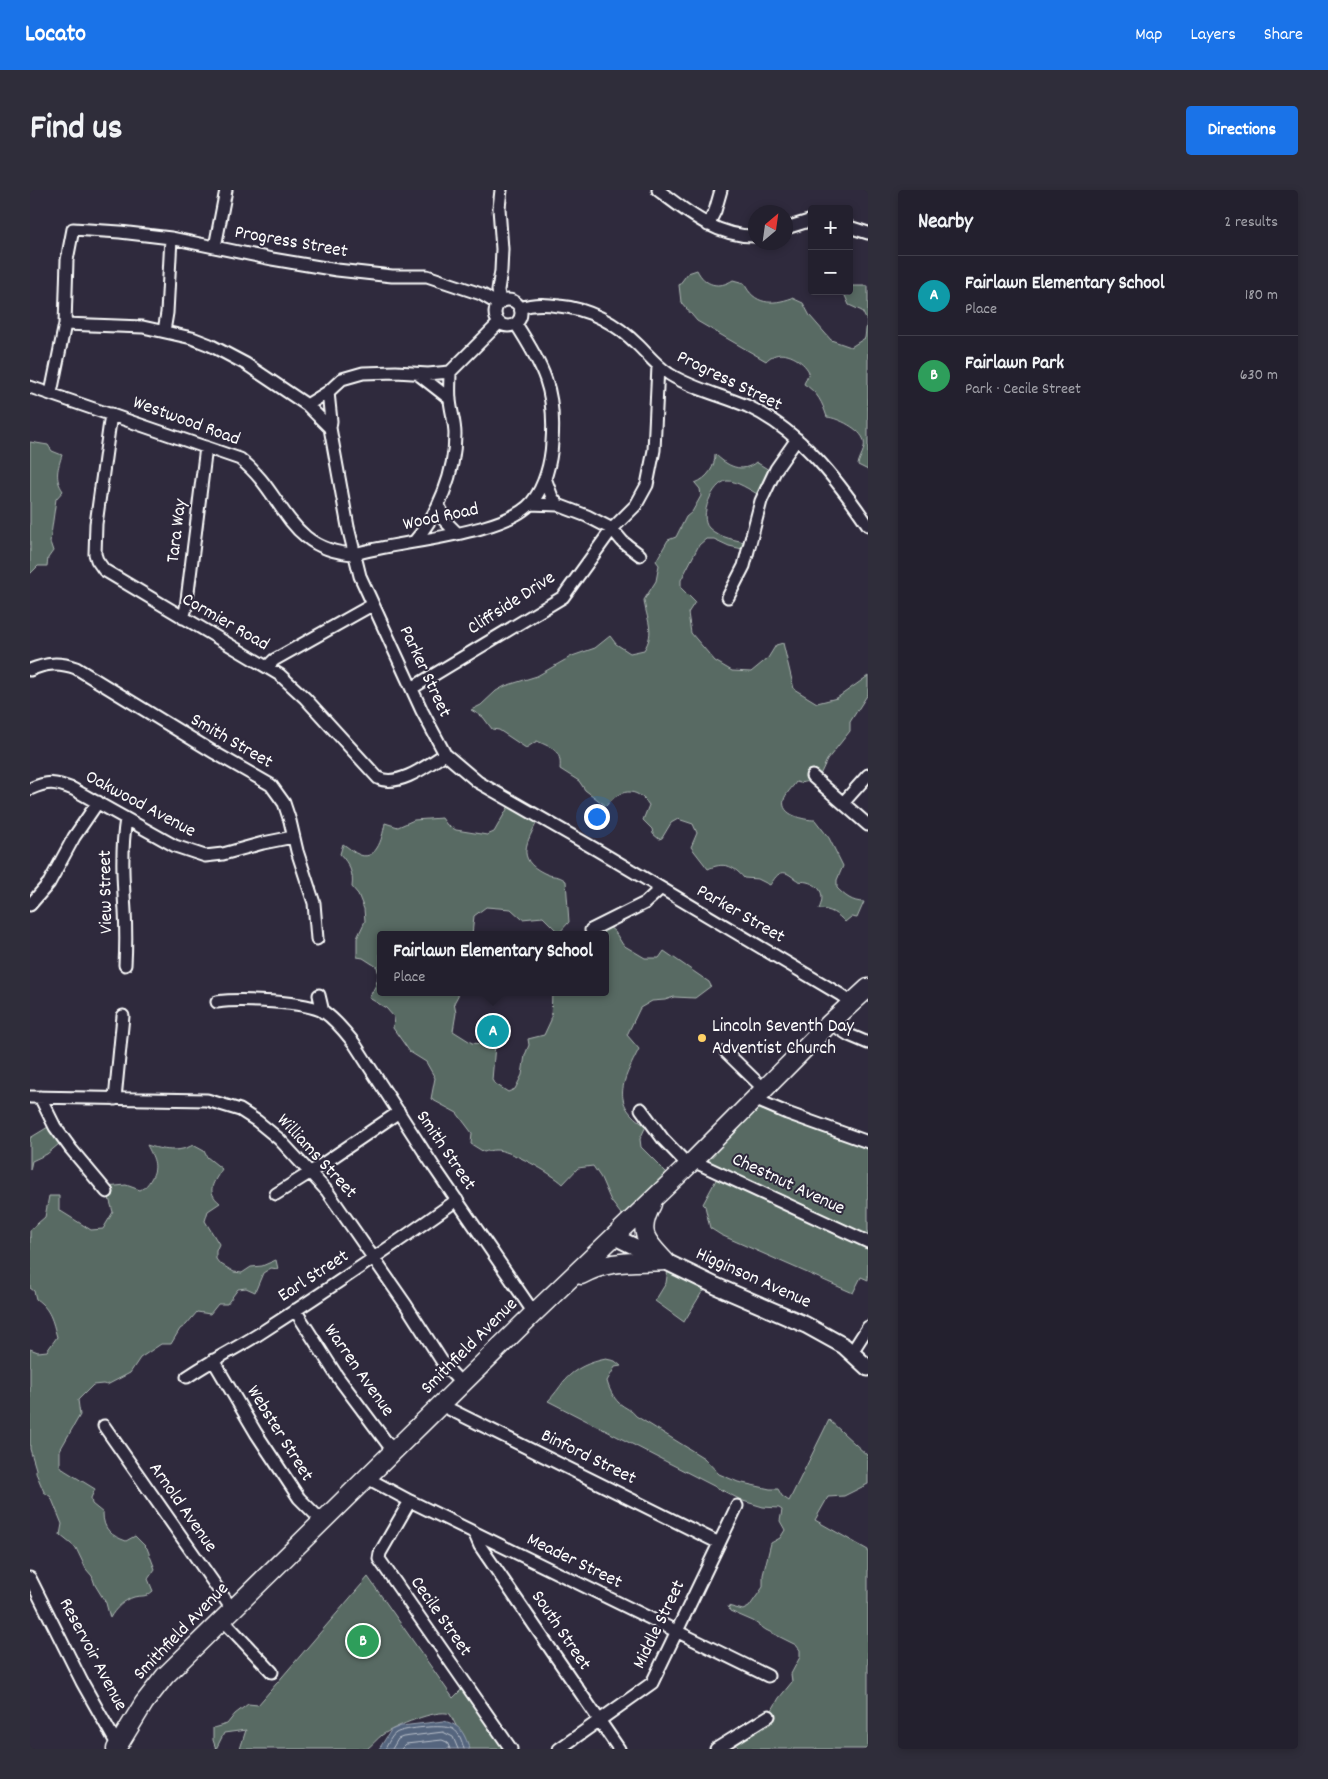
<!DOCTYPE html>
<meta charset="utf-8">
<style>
body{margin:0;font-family:Dekko,sans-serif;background:#2f2d3a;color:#f1f3f6}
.controls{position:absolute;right:15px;top:15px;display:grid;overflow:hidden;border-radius:5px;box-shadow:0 2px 8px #0003}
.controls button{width:45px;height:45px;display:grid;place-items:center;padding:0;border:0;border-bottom:1px solid #403e4a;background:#23202e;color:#f1f3f6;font:25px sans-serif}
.compass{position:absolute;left:718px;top:15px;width:45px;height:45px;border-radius:50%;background:#23202e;box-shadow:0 2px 8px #0003;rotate:29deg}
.you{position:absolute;left:566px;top:626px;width:18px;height:18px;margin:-12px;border:4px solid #fff;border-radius:50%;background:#1a73e8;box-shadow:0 0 0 8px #1a73e833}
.badge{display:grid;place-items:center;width:32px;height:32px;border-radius:50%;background:#1a73e8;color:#fff;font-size:16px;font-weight:700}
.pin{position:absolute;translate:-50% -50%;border:2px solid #fff;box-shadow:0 1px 5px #0006}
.popup{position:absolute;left:347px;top:741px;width:232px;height:65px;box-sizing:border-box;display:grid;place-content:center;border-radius:5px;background:#23202e;filter:drop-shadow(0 1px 4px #0005);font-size:16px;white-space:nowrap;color:#a3a3aa}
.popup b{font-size:19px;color:#f1f3f6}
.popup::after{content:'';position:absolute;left:50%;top:100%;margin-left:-10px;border:10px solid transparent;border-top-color:#23202e}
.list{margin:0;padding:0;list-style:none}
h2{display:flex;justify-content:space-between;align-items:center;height:65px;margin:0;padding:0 20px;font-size:21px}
h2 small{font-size:16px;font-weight:400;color:#a3a3aa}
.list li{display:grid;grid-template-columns:32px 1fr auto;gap:15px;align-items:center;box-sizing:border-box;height:80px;padding:0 20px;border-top:1px solid #403e4a}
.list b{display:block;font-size:19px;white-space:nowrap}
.list p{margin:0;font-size:16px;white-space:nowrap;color:#a3a3aa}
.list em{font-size:16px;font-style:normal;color:#a3a3aa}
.map{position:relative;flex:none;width:838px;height:1559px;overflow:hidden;border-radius:5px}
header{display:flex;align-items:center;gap:30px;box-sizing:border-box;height:70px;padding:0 25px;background:#1a73e8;color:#fff}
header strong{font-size:24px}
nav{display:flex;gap:28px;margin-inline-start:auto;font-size:18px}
.intro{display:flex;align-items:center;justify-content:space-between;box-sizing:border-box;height:120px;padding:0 30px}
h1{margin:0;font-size:35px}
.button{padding:12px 22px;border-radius:5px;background:#1a73e8;color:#fff;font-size:18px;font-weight:700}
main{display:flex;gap:30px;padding:0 30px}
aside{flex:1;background:#23202e;border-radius:5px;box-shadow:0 2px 8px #0003}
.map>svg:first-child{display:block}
.green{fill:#586b64;stroke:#acb5b2}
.water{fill:#54657e;stroke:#98a3b2}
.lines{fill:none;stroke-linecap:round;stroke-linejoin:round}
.shore{stroke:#bbc1cb;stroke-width:1}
.street-casing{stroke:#fff;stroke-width:15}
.secondary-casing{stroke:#fff;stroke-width:19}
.primary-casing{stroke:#fff;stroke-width:21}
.street{stroke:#2f2a3d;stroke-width:11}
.secondary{stroke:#2f2a3d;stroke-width:15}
.primary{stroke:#2f2a3d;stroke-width:18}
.poi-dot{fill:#ffd166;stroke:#2f2a3d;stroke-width:2}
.labels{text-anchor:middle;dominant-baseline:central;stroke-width:4;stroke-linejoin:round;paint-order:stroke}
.street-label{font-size:19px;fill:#fff;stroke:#2f2a3d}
.poi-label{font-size:19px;fill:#fff;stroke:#2f2a3d;text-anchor:start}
</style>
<header>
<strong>Locato</strong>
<nav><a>Map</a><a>Layers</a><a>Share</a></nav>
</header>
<div class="intro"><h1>Find us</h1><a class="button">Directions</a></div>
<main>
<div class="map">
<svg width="838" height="1559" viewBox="0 0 838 1559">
<rect width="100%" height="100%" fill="#2f2a3d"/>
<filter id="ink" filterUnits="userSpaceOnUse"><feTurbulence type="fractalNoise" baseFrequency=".02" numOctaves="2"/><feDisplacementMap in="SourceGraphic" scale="10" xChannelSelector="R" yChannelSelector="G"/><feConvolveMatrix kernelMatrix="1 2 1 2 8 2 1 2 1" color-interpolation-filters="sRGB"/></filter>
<g filter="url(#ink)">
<path class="green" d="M 667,80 C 675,96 689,99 703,90 L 714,93 C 724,115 742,115 762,108 L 773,113 L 780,126 L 801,150 L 821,157 L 835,148 L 837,131 L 832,121 L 819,115 L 813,101 L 819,101 L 819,96 L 838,96 L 838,280 L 828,275 C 829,267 836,260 834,251 C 831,239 808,228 797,227 C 792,212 788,203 774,194 L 779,182 C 773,170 755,160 743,166 C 740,167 738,169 736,171 L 667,131 L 651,112 L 649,95 L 658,83 Z
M 0,252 L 18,255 L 22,261 L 32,265 C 28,278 24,288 33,301 L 26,309 L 20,352 L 23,361 L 18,368 L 17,376 L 8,376 L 0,384 Z
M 685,264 C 697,276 712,284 726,272 L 744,283 L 729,305 C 722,301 705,290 697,291 C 683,292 668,327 679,338 C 689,348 707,350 719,353 L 717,360 L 699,356 L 684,349 L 676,349 L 669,355 L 651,390 L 651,398 L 665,412 L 658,423 L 661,443 L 685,471 L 702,481 L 721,482 L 738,468 L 746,455 L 753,453 L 764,499 L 787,513 L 807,508 L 838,486 L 838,504 L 820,532 L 820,541 L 797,570 L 790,585 L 790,589 L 770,593 L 766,592 C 763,597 755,604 754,610 C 750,625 774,630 785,630 L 799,648 L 813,676 L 807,690 L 807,698 C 815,706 822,712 834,712 L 827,728 L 821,727 L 815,732 C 808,724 800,719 789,719 C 795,706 792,696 777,692 C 773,691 772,692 769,691 C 762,688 758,681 751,683 C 746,685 743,691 740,695 L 728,689 L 714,688 C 703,675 693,672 678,679 L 661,657 L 667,643 L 663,634 L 648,629 L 641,633 L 632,648 L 629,649 L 623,644 L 622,639 L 613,630 L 619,615 C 606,596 589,599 576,616 L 555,600 L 549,591 L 530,579 C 532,560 522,558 507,551 L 496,558 L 469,540 L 462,539 L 453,527 L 441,520 L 451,515 L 466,501 L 475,496 L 507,486 L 542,466 L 565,458 L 580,446 L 586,454 L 600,463 L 614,460 C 626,441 616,429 614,410 L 626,391 L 629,375 L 626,371 L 638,350 L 646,347 L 656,327 L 662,322 L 671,306 L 670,299 L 665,293 C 678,288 685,277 685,264 Z
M 480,614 L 508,630 C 497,652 485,669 514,683 C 524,688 527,684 536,691 L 539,732 L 529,743 L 513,727 L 492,729 L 481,719 L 456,717 L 444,726 L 442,745 L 350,745 L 350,802 L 430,802 L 424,813 L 426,823 L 423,841 L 442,853 L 465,855 L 462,890 L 464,893 L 478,902 L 485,899 L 492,885 L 495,865 L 499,855 L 498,849 L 514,845 L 521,830 L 522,802 L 576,802 L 576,745 L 572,745 L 577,735 L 585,742 L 593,755 L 615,768 L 629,768 L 634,761 L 679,792 L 681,796 L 665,808 L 644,807 L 635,810 L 622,811 L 610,818 L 597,845 L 609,859 C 593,891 579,913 616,936 L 610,949 L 611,957 L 642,988 L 610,1029 L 604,1041 L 581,1011 L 571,988 L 563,976 L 548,978 L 533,994 C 523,984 479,959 465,960 C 462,960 457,961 454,962 L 441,954 L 442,943 L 427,923 L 401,909 L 405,888 L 396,872 L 380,862 L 363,838 L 364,827 L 356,818 L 339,808 C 344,798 351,789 347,777 L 333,768 L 327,767 L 327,748 L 335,731 L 334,719 L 328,704 L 322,697 C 324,683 319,674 310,664 L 313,654 C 318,657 324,663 330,665 C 348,671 353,644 355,633 L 368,637 L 384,630 L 412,628 L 417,635 L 426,640 L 457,645 L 464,642 Z
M 724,909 L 838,952 L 838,1090 L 831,1087 L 823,1103 L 691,1045 L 680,1038 L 675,1016 L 673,1014 L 687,988 L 660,974 Z
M 23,934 L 35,949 L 17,964 L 2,971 L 0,980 L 0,948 Z
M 117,955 C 132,960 149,963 163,955 L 174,961 L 177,967 L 192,979 C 184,992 175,1001 190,1013 L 178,1021 L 175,1031 L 189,1054 L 186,1061 L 186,1069 L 189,1073 L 204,1082 L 212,1083 L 221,1077 L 232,1076 L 246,1070 L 248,1079 L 241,1078 L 233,1083 L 225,1102 L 216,1098 L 208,1099 L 197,1114 L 188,1114 L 180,1124 L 167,1122 L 156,1135 L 150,1139 L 141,1154 L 131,1154 L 110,1168 L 100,1183 L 77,1195 L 73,1194 L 63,1195 L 48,1210 L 50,1225 L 30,1260 L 30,1275 L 34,1280 L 65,1299 L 61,1308 L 62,1314 L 73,1323 C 73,1340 82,1346 96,1351 L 105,1346 L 117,1358 L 125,1379 L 118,1389 L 123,1401 C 115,1408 113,1405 104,1407 C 94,1410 85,1419 80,1428 L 76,1413 L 65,1395 L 62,1386 L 56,1379 L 46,1358 L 30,1345 L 32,1334 L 21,1307 L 14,1302 L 6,1283 L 6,1279 L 0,1259 L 0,1159 L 8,1162 L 17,1161 L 27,1147 C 22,1130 21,1120 6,1109 L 4,1101 L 0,1098 L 0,1040 L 15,1027 L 19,1006 L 29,1006 L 29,1020 L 61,1040 L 73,1039 L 83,1022 L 76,997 L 96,995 L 110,1000 C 116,997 118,994 121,989 C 129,976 123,967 117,955 Z
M 639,1073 L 686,1096 L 672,1102 L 654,1132 L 625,1111 L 636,1093 Z
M 576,1169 L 585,1171 L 591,1176 L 585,1177 L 577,1191 C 579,1199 583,1207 589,1213 C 595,1218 602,1220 606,1226 L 674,1268 L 689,1284 L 708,1292 L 740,1299 L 748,1299 L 752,1306 L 759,1311 L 799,1230 L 838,1266 L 838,1294 L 814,1306 L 798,1307 L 785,1330 L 838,1360 L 838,1559 L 710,1559 L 703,1550 L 738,1527 L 749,1508 L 762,1492 L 761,1484 L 770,1467 L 770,1460 L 766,1455 L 736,1440 L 723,1431 L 700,1421 L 698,1416 L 713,1420 L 719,1417 L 733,1397 L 733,1385 L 741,1353 L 750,1348 L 755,1340 L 750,1331 L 752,1320 L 749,1318 L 733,1317 L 713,1311 L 518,1211 C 524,1205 529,1198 534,1191 C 545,1178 560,1172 576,1169 Z
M 338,1387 L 423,1508 L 433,1498 L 477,1559 L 438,1559 L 420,1524 C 407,1518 364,1537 352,1545 C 347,1549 342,1555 337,1559 L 210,1559 L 216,1540 L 194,1543 L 186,1559 L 183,1550 L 183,1538 L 197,1534 L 205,1524 L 218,1514 L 228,1515 Z"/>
<path class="water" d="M 414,1531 C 432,1536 433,1542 440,1559 L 349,1559 L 361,1540 L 371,1536 Z"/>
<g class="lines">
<path class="shore" d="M 355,1559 C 358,1554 361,1546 366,1543 C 374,1538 415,1534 423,1539 C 430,1543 432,1552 434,1559
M 362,1559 L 368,1549 L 373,1547 L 413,1542 L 423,1547 L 428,1559
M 371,1559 L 376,1554 L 412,1550 L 417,1552 L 420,1559"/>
<defs>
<path id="street" d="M 628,0 C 657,22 687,47 726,46
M 678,35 L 685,21 L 691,0
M 819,37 L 838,43
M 756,38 L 782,30
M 185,57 L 196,0
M465 123a13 13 0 1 1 26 0a13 13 0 1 1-26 0Z
M 470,113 L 468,100 L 471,81 L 472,59 L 469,18 L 471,0
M 491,118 C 503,113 516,114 529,116 C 561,119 586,133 609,156 C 619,166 627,176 639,184 C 663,199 691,205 717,216 C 770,241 806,288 838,335
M 35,134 L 113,137 L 162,148 L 180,155 L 216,174 L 277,215 L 300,238 L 318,337 L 330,386 L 392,521 L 415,564 L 448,592 L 567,660 L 811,805 L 821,813
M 134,141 L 137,123 L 141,48
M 420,182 L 469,133
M 388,184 L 420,209
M 0,197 L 210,269 C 255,303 256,361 325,364 C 367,351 475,345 502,312 C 515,296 521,272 522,252 C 526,200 513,176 486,134
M 21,203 L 35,134 L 37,70 L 43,39 L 90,42 L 141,48 L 242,69 L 307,80 L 362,86 L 397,86 L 451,104 L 468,114
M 277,215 L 298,202
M 81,224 L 66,334 L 65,364 L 67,370 L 74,380 L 250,485 L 275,508 L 348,588 C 368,598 398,575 415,564
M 300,238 L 301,231 L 298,202 L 312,189 L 333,183 L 366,182 L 398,184 L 420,182
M 515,288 L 522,307 L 528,315 L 557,326 L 582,339 L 593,352 L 610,365
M 409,314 L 413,329 L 427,343
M 500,314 L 528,315
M 384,352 C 409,323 425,283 425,244 C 425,233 421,221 420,210 C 419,201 420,191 420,182
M 698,407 L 714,376 L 731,311 L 746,279 L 767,249
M 153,428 L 156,418 L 176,257
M 237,477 L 244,470 L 342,415
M 0,480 C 17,473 29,472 46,478 L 185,563 L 241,595 L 254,613 L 260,631 L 267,661 L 284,713 L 287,749
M 382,498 L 533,407 L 582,339 L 606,315 L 617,295 L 624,260 L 628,176
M 782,586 L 838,635
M 0,599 C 18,591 25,592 43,599 L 145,656 L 175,666 L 193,664 L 233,653 L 263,647
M 813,613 L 838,585
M 0,715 L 19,693 L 44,647 L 68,612
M 561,740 L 615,713 L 630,699
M 95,775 C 96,758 96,739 95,721 C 93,690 91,660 96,629
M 289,805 L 293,822
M 187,812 C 209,809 276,811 294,822 C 306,830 315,842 324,853 L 404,977 L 504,1123
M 800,833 L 819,845 L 838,853
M 696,862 L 734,899
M 0,907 L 177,910 L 210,920 L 227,931 L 249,949 L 297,1001 L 376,1115 L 415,1176 L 432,1194
M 10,907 L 25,937 L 41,959 L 77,1002
M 85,909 L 93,826
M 724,909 L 757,923 L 838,952
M 611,919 L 633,949 L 658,975
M 663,971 L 838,1052
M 246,1004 L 281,982 L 369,922
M 265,1120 L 307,1186 L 363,1261
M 822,1162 L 838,1137
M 183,1170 L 226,1243 L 269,1308 L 292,1331
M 157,1187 C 180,1171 205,1159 229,1144 C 296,1101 362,1056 427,1010
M 411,1215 L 689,1353
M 74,1236 L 202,1419
M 337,1288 L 380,1311 L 738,1486
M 380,1311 L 350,1363 L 349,1369 L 481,1559
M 444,1342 L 450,1356 L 589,1559
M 0,1388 L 52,1492 L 88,1556
M 192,1429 L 242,1482
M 529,1559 L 622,1493 L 707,1316
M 686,1559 L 739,1526"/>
<path id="secondary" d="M 585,1047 L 686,1096 L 776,1135 L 814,1156 L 838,1178"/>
<path id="primary" d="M 622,1014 C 607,1042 615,1050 635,1071
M 551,1085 C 581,1069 603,1073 635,1071
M 86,1559 L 114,1513 L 135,1486 L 504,1123 L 663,971 L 800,833 L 838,798"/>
</defs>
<use href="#street" class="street-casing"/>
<use href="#secondary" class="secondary-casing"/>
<use href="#primary" class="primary-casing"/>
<use href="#street" class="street"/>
<use href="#secondary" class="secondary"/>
<use href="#primary" class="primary"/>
</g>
</g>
<circle class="poi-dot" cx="672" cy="848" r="5"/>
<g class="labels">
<g class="street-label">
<text transform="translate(261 53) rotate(10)">Progress Street</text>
<text transform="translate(699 192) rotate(26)">Progress Street</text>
<text transform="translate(156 232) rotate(20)">Westwood Road</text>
<text transform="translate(411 328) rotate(-12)">Wood Road</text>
<text transform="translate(148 341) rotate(-83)">Tara Way</text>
<text transform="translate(482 414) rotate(-33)">Cliffside Drive</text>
<text transform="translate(195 433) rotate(30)">Cormier Road</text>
<text transform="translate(394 482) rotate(65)">Parker Street</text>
<text transform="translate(201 552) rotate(30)">Smith Street</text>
<text transform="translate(110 615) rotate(28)">Oakwood Avenue</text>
<text transform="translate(77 702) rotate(-91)">View Street</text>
<text transform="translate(710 725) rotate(30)">Parker Street</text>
<text transform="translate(415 961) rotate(56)">Smith Street</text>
<text transform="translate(286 967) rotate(47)">Williams Street</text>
<text transform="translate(758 995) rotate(25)">Chestnut Avenue</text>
<text transform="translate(284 1087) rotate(-33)">Earl Street</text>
<text transform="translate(723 1089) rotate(24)">Higginson Avenue</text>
<text transform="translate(440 1157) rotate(-45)">Smithfield Avenue</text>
<text transform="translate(328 1181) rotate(55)">Warren Avenue</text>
<text transform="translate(249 1244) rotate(58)">Webster Street</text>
<text transform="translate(558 1268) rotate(26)">Binford Street</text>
<text transform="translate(152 1318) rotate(55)">Arnold Avenue</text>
<text transform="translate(544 1372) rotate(26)">Meader Street</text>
<text transform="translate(410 1427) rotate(55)">Cecile Street</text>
<text transform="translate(630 1435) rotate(-64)">Middle Street</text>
<text transform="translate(530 1441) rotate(56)">South Street</text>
<text transform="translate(152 1442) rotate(-46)">Smithfield Avenue</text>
<text transform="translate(62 1465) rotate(62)">Reservoir Avenue</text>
</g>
<g class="poi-label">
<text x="682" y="837">Lincoln Seventh Day<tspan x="682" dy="22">Adventist Church</tspan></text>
</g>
</g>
</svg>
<div class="controls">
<button>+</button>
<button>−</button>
</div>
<svg class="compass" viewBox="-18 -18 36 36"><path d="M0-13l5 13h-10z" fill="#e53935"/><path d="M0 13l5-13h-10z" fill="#a3a3aa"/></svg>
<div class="you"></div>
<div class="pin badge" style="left:463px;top:841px;background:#0f9aa8">A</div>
<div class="popup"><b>Fairlawn Elementary School</b>Place</div>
<div class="pin badge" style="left:333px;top:1451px;background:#2e9e5b">B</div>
</div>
<aside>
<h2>Nearby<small>2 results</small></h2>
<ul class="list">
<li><span class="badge" style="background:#0f9aa8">A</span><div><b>Fairlawn Elementary School</b><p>Place</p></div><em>180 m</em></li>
<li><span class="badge" style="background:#2e9e5b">B</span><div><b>Fairlawn Park</b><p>Park · Cecile Street</p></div><em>630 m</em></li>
</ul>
</aside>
</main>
